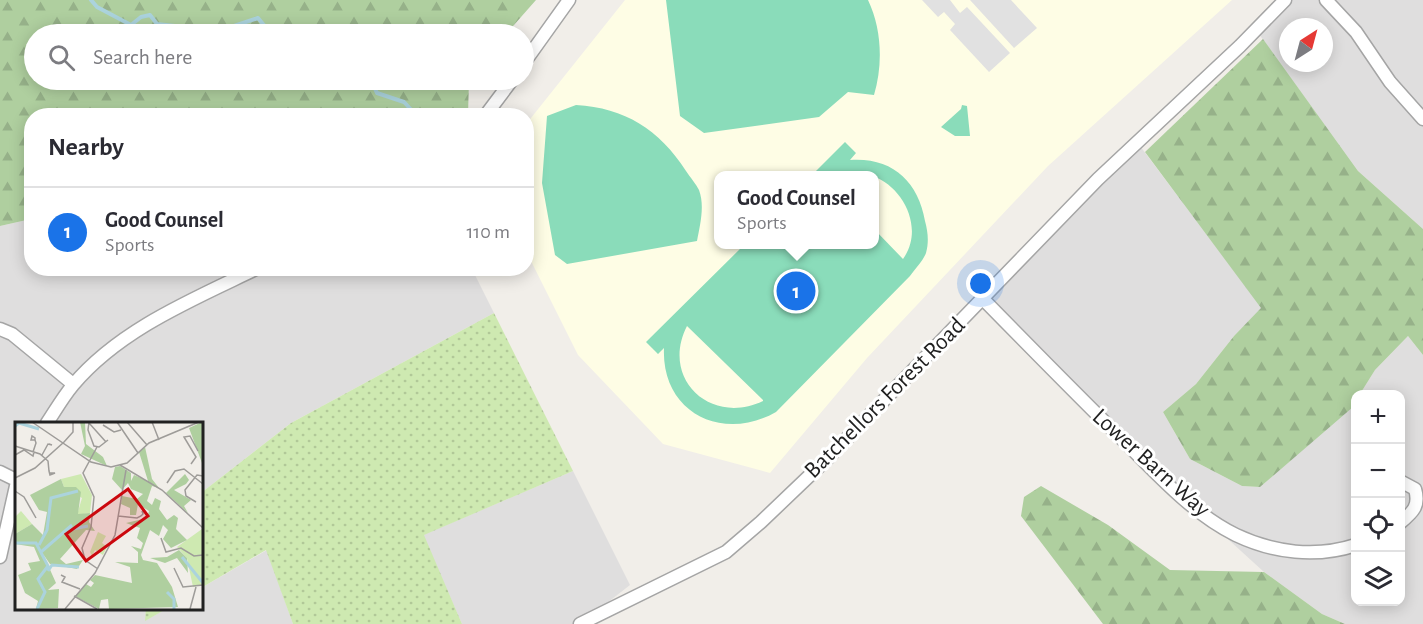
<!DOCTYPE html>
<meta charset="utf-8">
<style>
body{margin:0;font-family:"Alegreya Sans",sans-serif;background:#f2f2f3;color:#2b2b33}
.controls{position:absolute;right:18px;bottom:18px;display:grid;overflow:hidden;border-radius:12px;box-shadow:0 3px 15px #0003}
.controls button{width:54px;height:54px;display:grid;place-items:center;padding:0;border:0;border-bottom:2px solid #e1e1e2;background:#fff;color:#2b2b33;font:30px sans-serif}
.compass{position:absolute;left:1279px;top:18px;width:54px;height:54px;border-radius:50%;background:#fff;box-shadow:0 3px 15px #0003;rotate:36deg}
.you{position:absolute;left:981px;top:284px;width:21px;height:21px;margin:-15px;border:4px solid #fff;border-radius:50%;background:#1a73e8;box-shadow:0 0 0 9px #1a73e833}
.badge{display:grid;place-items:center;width:39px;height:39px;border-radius:50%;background:#1a73e8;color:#fff;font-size:20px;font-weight:700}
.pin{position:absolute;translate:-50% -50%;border:3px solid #fff;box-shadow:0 2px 6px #0006}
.popup{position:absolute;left:714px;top:171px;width:165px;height:78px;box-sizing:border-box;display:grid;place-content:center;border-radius:12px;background:#fff;filter:drop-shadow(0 2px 4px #0005);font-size:20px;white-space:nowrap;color:#7c7c81}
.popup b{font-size:22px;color:#2b2b33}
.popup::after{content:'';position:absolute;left:50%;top:100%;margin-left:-12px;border:12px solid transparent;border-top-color:#fff}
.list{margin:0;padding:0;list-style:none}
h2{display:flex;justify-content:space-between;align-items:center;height:78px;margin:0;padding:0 24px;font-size:26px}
h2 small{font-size:20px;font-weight:400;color:#7c7c81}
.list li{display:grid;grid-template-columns:39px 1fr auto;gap:18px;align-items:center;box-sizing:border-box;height:90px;padding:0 24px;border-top:2px solid #e1e1e2}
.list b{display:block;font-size:22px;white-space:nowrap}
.list p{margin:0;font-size:20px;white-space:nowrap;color:#7c7c81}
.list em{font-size:20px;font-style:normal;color:#7c7c81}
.icon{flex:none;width:33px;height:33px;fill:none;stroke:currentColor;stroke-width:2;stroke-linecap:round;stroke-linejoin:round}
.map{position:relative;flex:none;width:1423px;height:624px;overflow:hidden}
.search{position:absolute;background:#fff;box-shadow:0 3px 15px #0003;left:24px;top:24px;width:510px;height:66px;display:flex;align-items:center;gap:15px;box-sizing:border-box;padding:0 21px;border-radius:33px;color:#7c7c81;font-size:22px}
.panel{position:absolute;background:#fff;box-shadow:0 3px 15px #0003;left:24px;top:108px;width:510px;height:168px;border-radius:24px}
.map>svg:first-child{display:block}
.residential{fill:#dfdede;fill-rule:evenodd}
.education{fill:#fefde5;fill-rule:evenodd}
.grass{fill:url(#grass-dots)}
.forest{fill:url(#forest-firs)}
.pitch{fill:#8adcba;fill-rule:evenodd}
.parking{fill:#e1e1e1}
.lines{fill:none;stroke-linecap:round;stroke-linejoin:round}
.stream{stroke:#abd3dd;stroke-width:4}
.minor-casing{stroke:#a5a5a5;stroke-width:15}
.minor{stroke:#fff;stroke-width:12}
.labels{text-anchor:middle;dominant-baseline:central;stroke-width:6;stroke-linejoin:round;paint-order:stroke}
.street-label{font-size:24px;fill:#212121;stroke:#fff}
.inset-river{fill:none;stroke:#abd3dd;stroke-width:3}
.inset-road{fill:none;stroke:#9e9c99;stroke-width:1.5}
.view{fill:#cb080e;fill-opacity:0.15;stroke:#cb080e;stroke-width:3}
.inset-edge{fill:none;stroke:#212121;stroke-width:3}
</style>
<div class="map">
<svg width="1423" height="624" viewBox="0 0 1423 624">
<defs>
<pattern id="grass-dots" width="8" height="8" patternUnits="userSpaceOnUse" patternTransform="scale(1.5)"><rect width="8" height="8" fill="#cee9b1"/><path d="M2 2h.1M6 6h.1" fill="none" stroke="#b1c898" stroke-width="1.8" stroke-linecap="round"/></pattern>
<pattern id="forest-firs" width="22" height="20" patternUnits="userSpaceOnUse" patternTransform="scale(1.5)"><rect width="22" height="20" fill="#afcf9f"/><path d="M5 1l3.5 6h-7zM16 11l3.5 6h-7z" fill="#96b189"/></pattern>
</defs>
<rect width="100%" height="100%" fill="#f1eee9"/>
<path class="residential" d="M 1285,0 L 1423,0 L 1423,229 L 1358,171 L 1256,30 ZM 1288,27 L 1324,27 L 1324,63 L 1288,63 Z
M 1137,142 L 1262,308 L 1234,336 L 1196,384 L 1163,412 L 1190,459 L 1242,486 L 1260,487 L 1355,403 L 1356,602 L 1400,602 L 1400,394 L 1360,394 L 1375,370 L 1408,336 L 1423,355 L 1423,624 L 1345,624 L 1322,614 L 1264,572 L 1185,500 L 983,299 Z
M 31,219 L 32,268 L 472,269 L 494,313 L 291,423 L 201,493 L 201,423 L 16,423 L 16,608 L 146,608 L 146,620 L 168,608 L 201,608 L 201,588 L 267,550 L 293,624 L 0,624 L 0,226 Z
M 573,471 L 630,585 L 580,624 L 462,624 L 423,535 Z"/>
<path class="education" d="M 625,0 L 1232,0 L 1048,166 L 867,358 L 770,473 L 663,444 L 578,355 L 527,253 L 527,123 ZM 718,176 L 874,176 L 874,244 L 718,244 Z"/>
<path class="grass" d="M 494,313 L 573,471 L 424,535 L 462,624 L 293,624 L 266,550 L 201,588 L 201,493 L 291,423 Z
M 146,608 L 168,608 L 145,621 Z"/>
<path class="forest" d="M 0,0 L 536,0 L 506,34 L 34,34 L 34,80 L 469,80 L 468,115 L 32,116 L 31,219 L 0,226 Z
M 1263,39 L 1358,171 L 1423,229 L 1423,355 L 1408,336 L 1375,370 L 1360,394 L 1356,394 L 1353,407 L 1260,487 L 1242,486 L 1190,459 L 1163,412 L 1196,384 L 1234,336 L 1261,308 L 1145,152 Z
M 1041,486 L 1108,525 L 1170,570 L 1264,572 L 1322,614 L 1345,624 L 1103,624 L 1021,516 L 1024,497 Z"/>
<path class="pitch" d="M 666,0 L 868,0 C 882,29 883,65 874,95 L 848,92 L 819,117 L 704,133 L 680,116 Z
M 576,105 C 625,108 659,129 686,171 C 690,177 696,184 699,190 C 705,206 700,225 697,241 L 567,264 L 555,255 L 542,183 L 547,116 Z
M 962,105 L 967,106 L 970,136 L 955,136 L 941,127 L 961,109 Z
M 845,142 L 856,153 L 850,160 C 892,157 918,181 925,221 C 928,232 929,242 926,253 C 923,261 915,269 910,276 L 776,412 C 722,443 661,412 664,348 L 658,354 L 646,342 L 744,245 L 874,244 L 874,229 L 903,259 C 925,228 903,187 873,176 C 864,172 824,176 812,175 ZM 687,326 L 763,400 L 763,401 C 711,426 660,379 687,326 Z"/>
<path class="parking" d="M 922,0 L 950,0 L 960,13 L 967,7 L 1010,53 L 989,72 L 950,30 L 955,24 L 944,12 L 938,17 Z
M 970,0 L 1011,0 L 1037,28 L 1014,48 Z"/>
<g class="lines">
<path class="stream" d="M 91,0 L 97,7 L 131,25 L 141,17 L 150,15 L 157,24 L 193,28 L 231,27 L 258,18 L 268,30 L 276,28 L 281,34
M 371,80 L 377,93 L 404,102 L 417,116"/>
<defs>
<path id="minor" d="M 1326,0 L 1356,32 L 1390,82 L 1423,119
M 524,63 L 569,0
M 485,116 L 512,80
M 983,299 C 1030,347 1077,395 1125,442 C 1158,475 1193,514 1236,535 C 1274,553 1316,558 1356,545
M 0,329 L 12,334 L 73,384
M 47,423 C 55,411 63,397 73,385 C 120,329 194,299 258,268
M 0,472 L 16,480
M 1400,481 L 1415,489 C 1420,506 1413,512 1400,523
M 0,557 L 16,486
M 580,624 L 726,552 L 761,522 L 828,458 L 1098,179 L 1240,46 L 1285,0"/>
</defs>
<use href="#minor" class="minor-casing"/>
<use href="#minor" class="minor"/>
</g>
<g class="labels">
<g class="street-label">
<text transform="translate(885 398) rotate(-45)">Batchellors Forest Road</text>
<text transform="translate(1151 463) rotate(42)">Lower Barn Way</text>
</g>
</g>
<g transform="translate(15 422)">
<rect width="188" height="188" fill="#f1eee9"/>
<path d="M 66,52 L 77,73 L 75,91 L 62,93 L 67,76 L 49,65 L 46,57 ZM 6,89 L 17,102 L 0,112 L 0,95 ZM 187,107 L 187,163 L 178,165 L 172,136 L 162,125 ZM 83,110 L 91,114 L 87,121 L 92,125 L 88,133 L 80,128 L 77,134 L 75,130 Z" fill="#cee9b1"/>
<path d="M 65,0 L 70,0 L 71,22 L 88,35 L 92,44 L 66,32 L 70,24 ZM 187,0 L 187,41 L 174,6 ZM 130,25 L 137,57 L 144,66 L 137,64 L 132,79 L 137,83 L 140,76 L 146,79 L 144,87 L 152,98 L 159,93 L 163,96 L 161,107 L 172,118 L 156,126 L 148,117 L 153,108 L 148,103 L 144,114 L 135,108 L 126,133 L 128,138 L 142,141 L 157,165 L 163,185 L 94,187 L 93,177 L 86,178 L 84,187 L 60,174 L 71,162 L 76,165 L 79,161 L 75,158 L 80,153 L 117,161 L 115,145 L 100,140 L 123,141 L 123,130 L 116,124 L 126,127 L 128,121 L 122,116 L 125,106 L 111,101 L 132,96 L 134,89 L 123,82 L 121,93 L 115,93 L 115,86 L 106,82 L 107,74 L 122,77 L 128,72 L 116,67 L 113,61 L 107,68 L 97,57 L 100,45 L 105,44 L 116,51 L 116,59 L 119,53 L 133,59 L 124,30 ZM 170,52 L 174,58 L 171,62 L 159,68 L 176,78 L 169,84 L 173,91 L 151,71 ZM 46,57 L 49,65 L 61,65 L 66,70 L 63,92 L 75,91 L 74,100 L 80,109 L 71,108 L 45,137 L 51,142 L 68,138 L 62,147 L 35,142 L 28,132 L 41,161 L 33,168 L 44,167 L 43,186 L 21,187 L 23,179 L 10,171 L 3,153 L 16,148 L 13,141 L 25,139 L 19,125 L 0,122 L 0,112 L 17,102 L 28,113 L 32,90 L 24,88 L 15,73 ZM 164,128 L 172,136 L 173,151 L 162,136 L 150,141 L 135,136 L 152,135 Z" fill="#afcf9f"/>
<path class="inset-river" d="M 0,4 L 4,1 L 24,7M 53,108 L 73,104M 0,121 L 21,121 L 33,144 L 23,157 L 30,170 L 22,187M 24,123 L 32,108 L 36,76 L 63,69M 26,130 L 57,103M 167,135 L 188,161M 33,149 L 37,143 L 64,145M 152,170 L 159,177 L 159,187"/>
<path class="inset-road" d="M 17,0 L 76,40 L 96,45 L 112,41 L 134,21 L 184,0M 74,0 L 73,8 L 79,24 L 84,25 L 93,18M 102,0 L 123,31M 112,0 L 132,23M 137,0 L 144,18M 74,1 L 91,20M 88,3 L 99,10 L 106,8M 0,24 L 25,32 L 33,39 L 34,49 L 35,53 L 40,51 L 35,51M 82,25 L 68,51 L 79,75 L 76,105 L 67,126 L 70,138 L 83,147M 18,30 L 21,21 L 20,18 L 20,16 L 17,14 L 16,18 L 20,18M 0,33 L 9,28 L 18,34 L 19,30M 27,33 L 33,22 L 37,23 L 34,22M 176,42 L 181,35 L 169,15 L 175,14 L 183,29M 105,43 L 147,68 L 188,106M 0,56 L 20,46 L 49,20 L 58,10 L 58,0M 152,61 L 160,49 L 169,47 L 188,62M 0,69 L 9,75 L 21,96M 181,80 L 171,74 L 170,68 L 182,53 L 188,54M 103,94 L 122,96 L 126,94 L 128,92 L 128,90 L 127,89 L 128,92M 146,116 L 151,130 L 166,126 L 179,134 L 188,133M 159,146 L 168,165 L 188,163M 46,153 L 50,155 L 47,160 L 65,167M 59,174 L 82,187M 50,187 L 80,151 L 100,113 L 111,48M 175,187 L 181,165"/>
<path class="view" d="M 113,67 L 133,94 L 71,139 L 51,112 Z"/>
<rect width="188" height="188" class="inset-edge"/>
</g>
</svg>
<div class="controls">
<button>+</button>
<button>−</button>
<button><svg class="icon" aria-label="locate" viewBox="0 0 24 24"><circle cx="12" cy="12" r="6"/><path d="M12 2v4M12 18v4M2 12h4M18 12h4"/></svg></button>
<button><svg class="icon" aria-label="layers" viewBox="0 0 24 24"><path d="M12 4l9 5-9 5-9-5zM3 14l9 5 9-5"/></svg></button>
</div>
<svg class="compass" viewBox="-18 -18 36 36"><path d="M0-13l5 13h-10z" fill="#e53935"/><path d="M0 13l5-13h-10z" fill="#7c7c81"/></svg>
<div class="you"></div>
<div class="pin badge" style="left:796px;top:291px">1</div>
<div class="popup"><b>Good Counsel</b>Sports</div>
<div class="search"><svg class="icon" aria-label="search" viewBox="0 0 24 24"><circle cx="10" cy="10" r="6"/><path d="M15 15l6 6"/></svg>Search here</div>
<section class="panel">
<h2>Nearby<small></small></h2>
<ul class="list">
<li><span class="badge">1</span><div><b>Good Counsel</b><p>Sports</p></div><em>110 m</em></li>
</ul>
</section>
</div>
